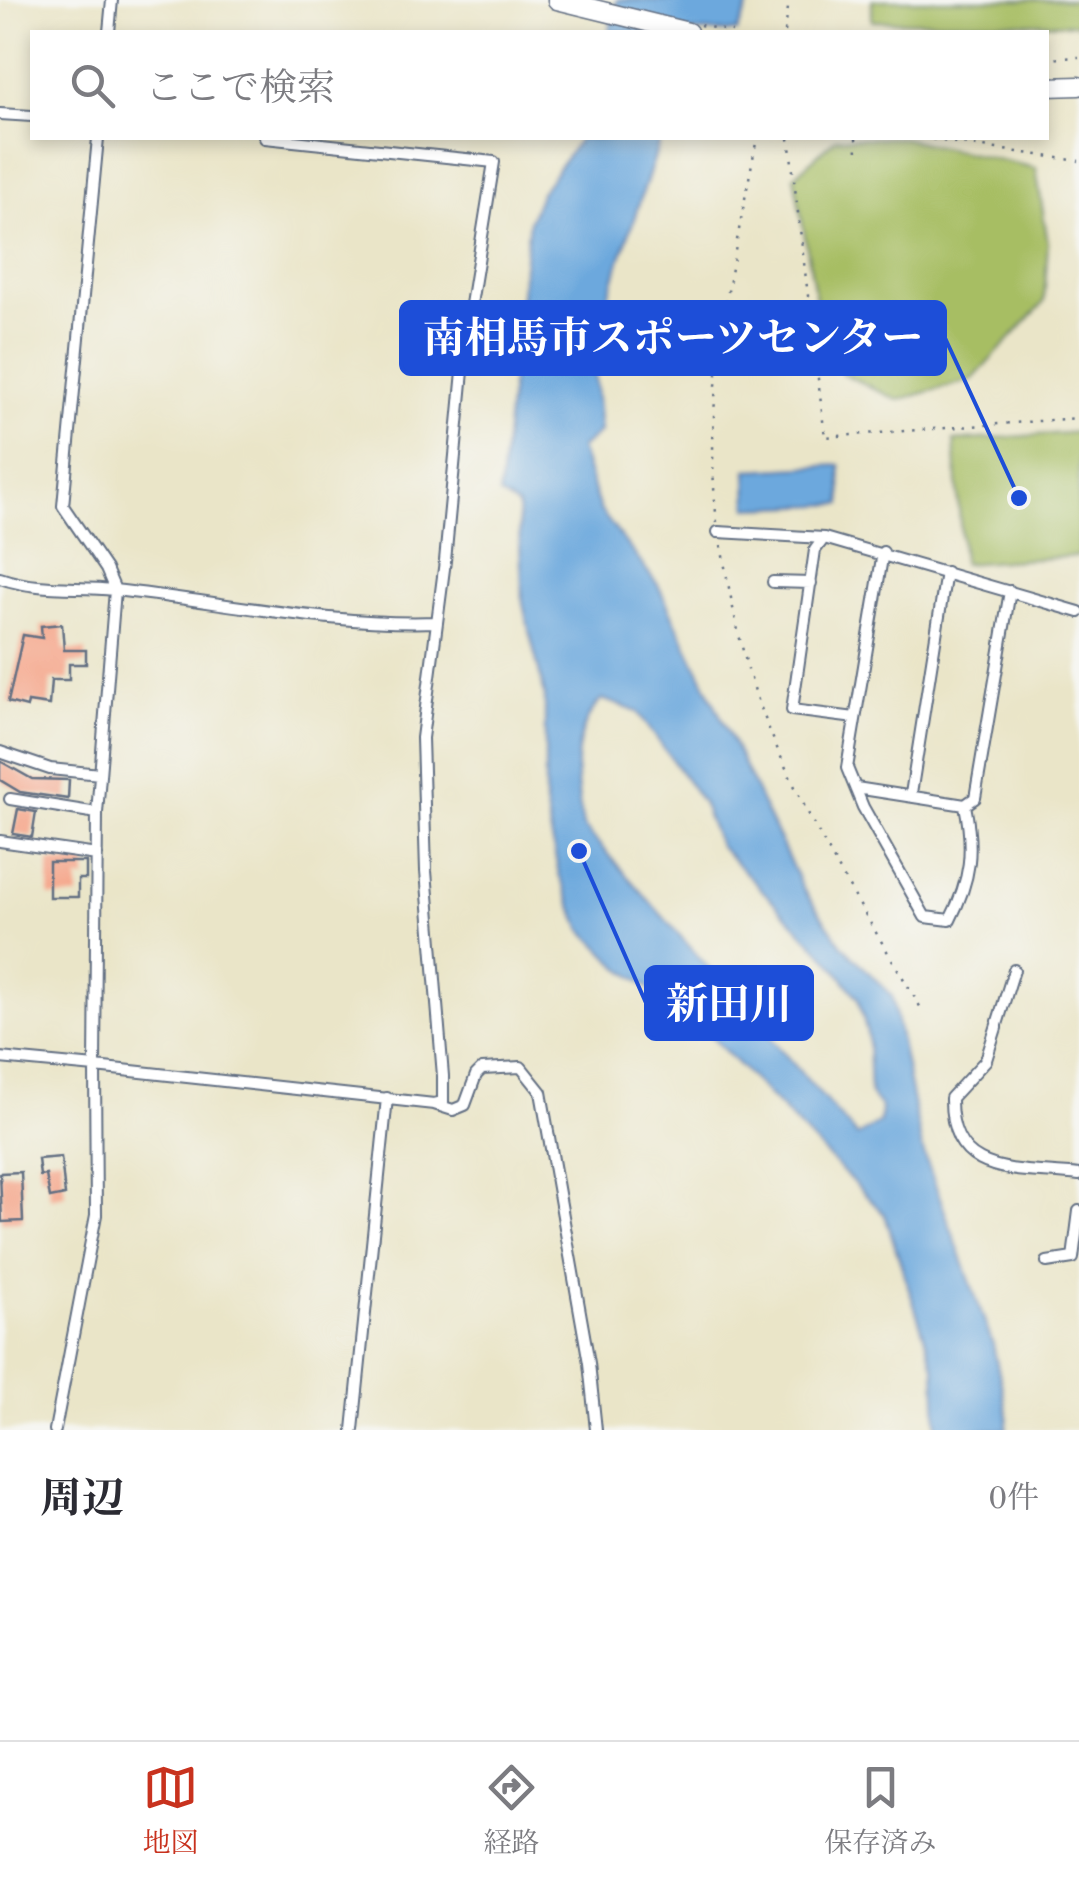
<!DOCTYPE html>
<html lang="ja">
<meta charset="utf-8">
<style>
body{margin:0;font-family:"Old Standard TT","Noto Serif JP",serif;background:#f7f7f7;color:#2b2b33}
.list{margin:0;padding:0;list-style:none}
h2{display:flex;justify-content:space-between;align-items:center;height:130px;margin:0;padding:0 40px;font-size:42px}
h2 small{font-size:32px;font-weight:400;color:#7c7c81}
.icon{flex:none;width:55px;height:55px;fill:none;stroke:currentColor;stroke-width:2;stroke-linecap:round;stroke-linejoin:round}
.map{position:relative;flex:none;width:1079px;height:1430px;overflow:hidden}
.search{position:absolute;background:#fff;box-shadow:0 5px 15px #0003;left:30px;right:30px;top:30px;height:110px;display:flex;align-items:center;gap:25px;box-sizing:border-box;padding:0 35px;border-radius:0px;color:#7c7c81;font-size:38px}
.sheet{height:310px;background:#fff}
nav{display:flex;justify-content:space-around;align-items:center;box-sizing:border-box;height:140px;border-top:2px solid #e1e1e2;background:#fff;font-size:28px;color:#7c7c81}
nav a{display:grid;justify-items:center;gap:5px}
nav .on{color:#c8321e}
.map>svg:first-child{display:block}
.green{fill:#a7be63;stroke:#617660;stroke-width:2.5}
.water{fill:#6ca8dd;stroke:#446c9e;stroke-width:2.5;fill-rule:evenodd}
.building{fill:#f5a083}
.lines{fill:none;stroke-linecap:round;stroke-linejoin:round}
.street-casing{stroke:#636f83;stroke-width:14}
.highway-casing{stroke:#636f83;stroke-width:21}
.path{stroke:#636f83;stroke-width:2.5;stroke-dasharray:2.5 8;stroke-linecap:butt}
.street{stroke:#fff;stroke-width:10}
.highway{stroke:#fff;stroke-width:18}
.leader{fill:none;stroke:#1d4ed8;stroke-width:4}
.callout-dot{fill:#1d4ed8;stroke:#f6f6f2;stroke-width:4}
.callout{fill:#1d4ed8;stroke:#1d4ed8;stroke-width:4}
.callout-label{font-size:42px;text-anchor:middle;font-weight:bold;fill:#fff}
</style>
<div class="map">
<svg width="1079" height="1430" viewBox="0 0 1079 1430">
<rect width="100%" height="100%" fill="#f6f6f2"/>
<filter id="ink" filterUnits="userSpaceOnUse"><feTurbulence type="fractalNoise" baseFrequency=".01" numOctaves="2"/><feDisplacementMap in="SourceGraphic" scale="20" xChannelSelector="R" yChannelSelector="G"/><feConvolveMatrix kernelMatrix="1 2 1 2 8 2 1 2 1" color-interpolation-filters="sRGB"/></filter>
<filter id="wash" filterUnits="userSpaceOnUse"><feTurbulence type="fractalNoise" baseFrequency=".0048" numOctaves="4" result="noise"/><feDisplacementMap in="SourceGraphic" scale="40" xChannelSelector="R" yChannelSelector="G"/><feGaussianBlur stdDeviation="2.25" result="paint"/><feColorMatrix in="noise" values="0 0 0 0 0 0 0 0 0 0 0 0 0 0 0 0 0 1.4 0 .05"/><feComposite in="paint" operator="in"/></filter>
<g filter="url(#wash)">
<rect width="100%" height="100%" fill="#eae5c8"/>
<path class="green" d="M 872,0 L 1079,0 L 1078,24 L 872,21 Z
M 836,138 L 903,138 L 1036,168 L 1048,243 L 1044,302 L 972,380 L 898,400 L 843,374 L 823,338 L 794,176 Z
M 1079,432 L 1079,556 L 963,564 L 954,441 Z"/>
<path class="water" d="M 617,0 L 751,0 L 737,32 L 609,32 Z
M 580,138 L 661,138 L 592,344 L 600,432 L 580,448 L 600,510 L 658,585 L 803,889 L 842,945 L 892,996 L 922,1148 L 993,1345 L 1008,1416 L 1006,1430 L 937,1430 L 935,1369 L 885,1215 L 695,1020 L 618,966 L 581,928 L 559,875 L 545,804 L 545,696 L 523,604 L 518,506 L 499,495 L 529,221 L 541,192 ZM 602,699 L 638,712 L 702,802 L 719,845 L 829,960 L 858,998 L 868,1037 L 870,1094 L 881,1107 L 880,1122 L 857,1136 L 583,826 C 575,784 569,732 602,699 Z
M 840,465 L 842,504 L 748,508 L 747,470 Z"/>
<g id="blocks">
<path class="building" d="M 62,624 L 64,650 L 86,650 L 86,664 L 69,664 L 69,680 L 51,680 L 49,705 L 28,702 L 27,707 L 8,702 L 23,635 L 42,638 L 41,626 Z
M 0,761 L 32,779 L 69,780 L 68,799 L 20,792 L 0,780 Z
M 18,809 L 36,812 L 32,837 L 13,834 Z
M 49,862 L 86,862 L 86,879 L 78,879 L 78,897 L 49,897 Z
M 61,1157 L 65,1195 L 50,1198 L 46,1175 L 40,1176 L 38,1159 Z
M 21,1172 L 23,1221 L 2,1222 L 0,1173 Z"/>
</g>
</g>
<g filter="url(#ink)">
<use href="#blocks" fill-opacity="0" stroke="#636f83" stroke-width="2.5"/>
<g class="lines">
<defs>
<path id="street" d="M 109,32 L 112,0
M 0,114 L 32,116
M 98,138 L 63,506 L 106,569 L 115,590 L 97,813 L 95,1067 L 434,1104 L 443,1102 L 443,1076 L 426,871 L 422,738 L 445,561 L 467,329 L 494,162 L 265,138
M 718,532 L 824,538 L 1079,612
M 824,538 L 815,550 L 792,710 L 855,718
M 883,552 L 847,768 L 863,807 L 925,917 L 950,920 C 971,879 974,850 965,805
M 0,578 C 38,591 75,586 114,590 C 220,601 330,626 437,622
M 773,582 L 811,583
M 0,752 L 50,769 L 100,774
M 856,788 L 965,805 L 975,798 L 1010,591
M 911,794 L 946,572
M 10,799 L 97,813
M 0,841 L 97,855
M 1014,970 L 986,1060 L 951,1098 C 950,1180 1018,1168 1079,1175
M 0,1058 L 95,1067 L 96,1215 L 55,1430
M 434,1104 L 453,1110 L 465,1105 L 476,1075 L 482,1069 L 521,1067 L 541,1092 L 589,1363 L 596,1430
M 1047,1262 L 1073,1258 L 1079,1211
M 353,1430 L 387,1098"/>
<path id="highway" d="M 557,0 L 688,32
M 1046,87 L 1079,86"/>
</defs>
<use href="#street" class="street-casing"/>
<use href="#highway" class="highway-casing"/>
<path class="path" d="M 700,25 L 732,32
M 785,32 L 789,0
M 1046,59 L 1079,57
M 789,138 L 825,437 L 1079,418
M 856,138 L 857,152
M 922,138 L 1079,161
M 717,522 C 702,396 733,261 757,138
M 721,545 C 731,600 741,655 761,708 C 800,814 865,912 922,1010"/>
<use href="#street" class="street"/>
<use href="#highway" class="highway"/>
</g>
</g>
<path class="leader" d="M1019 498L945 338M579 851L646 1003"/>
<g class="callout-dot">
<circle cx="1019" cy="498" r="10"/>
<circle cx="579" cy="851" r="10"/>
</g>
<g class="callout">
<rect x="401" y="302" width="544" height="72" rx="10"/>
<rect x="646" y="967" width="166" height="72" rx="10"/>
</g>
<g class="callout-label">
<text x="673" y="352">南相馬市スポーツセンター</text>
<text x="729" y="1018">新田川</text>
</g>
</svg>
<div class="search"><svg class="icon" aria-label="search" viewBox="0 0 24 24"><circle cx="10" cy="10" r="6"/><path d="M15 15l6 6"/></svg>ここで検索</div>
</div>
<section class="sheet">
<h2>周辺<small>0件</small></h2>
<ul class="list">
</ul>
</section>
<nav>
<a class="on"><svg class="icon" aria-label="map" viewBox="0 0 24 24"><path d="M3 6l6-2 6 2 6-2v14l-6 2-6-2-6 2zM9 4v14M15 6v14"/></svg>地図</a>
<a><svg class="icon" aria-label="directions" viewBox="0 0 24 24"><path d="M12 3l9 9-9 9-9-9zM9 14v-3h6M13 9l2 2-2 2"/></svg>経路</a>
<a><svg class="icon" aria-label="saved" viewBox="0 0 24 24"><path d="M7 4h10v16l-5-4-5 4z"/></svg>保存済み</a>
</nav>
